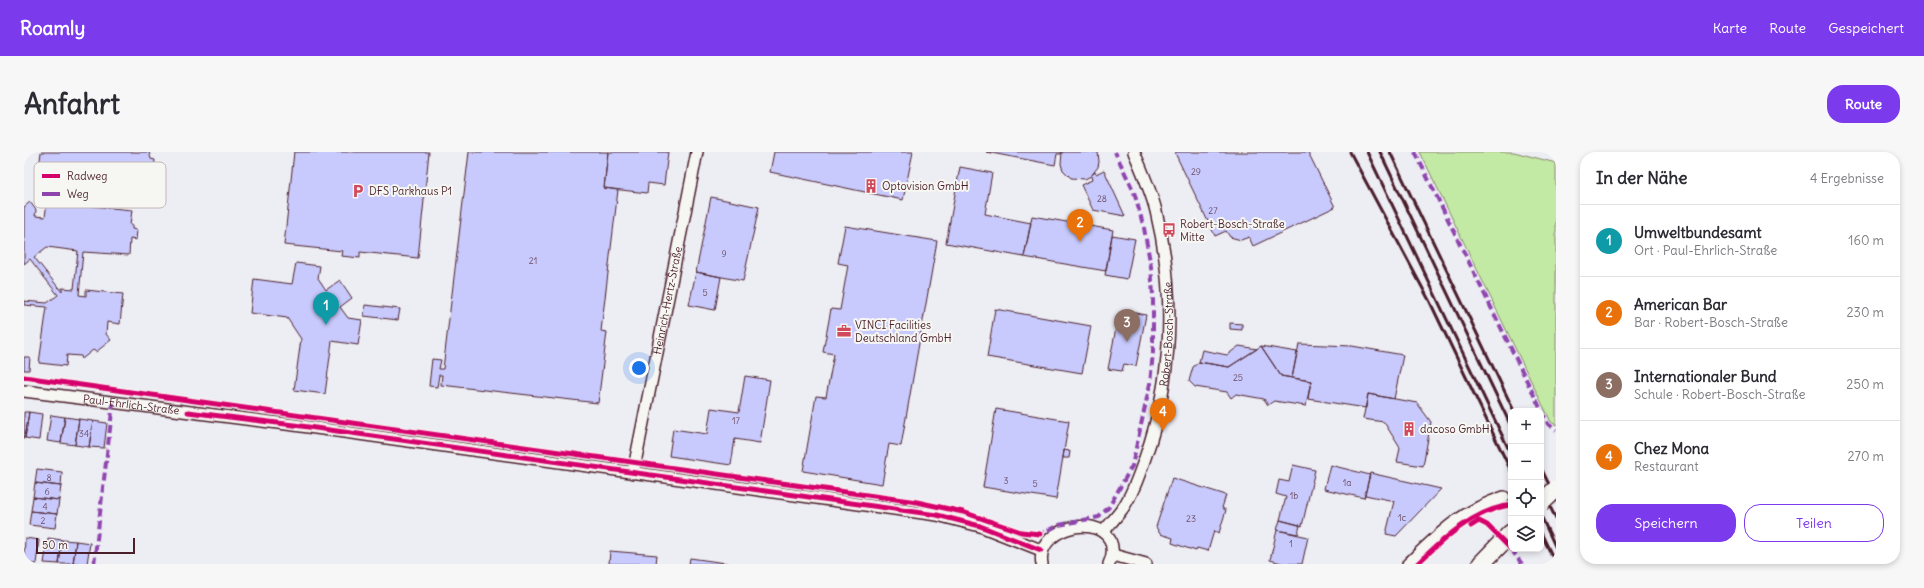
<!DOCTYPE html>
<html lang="de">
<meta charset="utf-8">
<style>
body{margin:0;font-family:Delius,sans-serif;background:#f7f7f7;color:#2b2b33}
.controls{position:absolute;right:12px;bottom:12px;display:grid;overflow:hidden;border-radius:8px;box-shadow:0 2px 6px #0003}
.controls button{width:36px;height:36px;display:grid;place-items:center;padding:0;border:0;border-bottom:1px solid #e1e1e2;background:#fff;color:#2b2b33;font:20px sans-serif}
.scale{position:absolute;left:12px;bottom:10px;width:99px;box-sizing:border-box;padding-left:4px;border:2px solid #4a1f2b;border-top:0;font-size:11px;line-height:14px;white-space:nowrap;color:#4a1f2b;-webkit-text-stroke:3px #f6f6f2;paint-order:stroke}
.you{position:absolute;left:615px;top:216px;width:14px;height:14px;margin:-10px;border:3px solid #fff;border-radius:50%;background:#1a73e8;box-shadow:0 0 0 6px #1a73e833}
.badge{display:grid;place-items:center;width:26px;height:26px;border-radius:50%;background:#7c3aed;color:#fff;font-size:13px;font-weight:700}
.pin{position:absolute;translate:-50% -33px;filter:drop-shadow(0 1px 2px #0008)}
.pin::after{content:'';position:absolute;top:21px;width:14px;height:12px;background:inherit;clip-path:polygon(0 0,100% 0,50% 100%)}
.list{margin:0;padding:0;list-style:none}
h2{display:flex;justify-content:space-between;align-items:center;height:52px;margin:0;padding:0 16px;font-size:17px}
h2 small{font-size:13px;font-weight:400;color:#7c7c81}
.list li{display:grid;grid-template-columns:26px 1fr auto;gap:12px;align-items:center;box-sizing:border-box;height:72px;padding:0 16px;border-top:1px solid #e1e1e2}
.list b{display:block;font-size:15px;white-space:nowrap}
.list p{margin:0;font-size:13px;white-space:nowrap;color:#7c7c81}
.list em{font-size:13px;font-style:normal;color:#7c7c81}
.actions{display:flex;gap:8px;padding:12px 16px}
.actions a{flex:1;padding:9px 0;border:1px solid #7c3aed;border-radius:16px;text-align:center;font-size:14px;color:#7c3aed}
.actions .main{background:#7c3aed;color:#fff}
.icon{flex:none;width:22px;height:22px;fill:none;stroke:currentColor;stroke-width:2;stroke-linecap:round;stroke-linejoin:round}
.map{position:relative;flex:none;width:1532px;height:412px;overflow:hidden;border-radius:16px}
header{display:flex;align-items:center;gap:24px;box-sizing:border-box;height:56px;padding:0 20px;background:#7c3aed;color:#fff}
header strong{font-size:19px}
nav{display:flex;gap:22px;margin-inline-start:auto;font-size:14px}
.intro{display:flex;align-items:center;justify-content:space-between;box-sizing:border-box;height:96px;padding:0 24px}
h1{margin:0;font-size:28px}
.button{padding:10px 18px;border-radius:16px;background:#7c3aed;color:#fff;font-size:14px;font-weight:700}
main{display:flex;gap:24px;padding:0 24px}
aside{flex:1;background:#fff;border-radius:16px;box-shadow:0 2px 6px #0003}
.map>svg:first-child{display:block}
.green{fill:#c3eaa4;stroke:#868468}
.building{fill:#c8cafd;stroke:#4a1f2b;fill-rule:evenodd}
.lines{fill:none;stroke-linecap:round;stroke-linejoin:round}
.minor-casing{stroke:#4a1f2b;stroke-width:14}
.primary-casing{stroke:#4a1f2b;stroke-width:20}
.minor{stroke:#f6f6f2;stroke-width:11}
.primary{stroke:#f6f6f2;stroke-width:17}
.rail{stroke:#4a1f2b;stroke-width:3}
.primary-bridge-casing{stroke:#4a1f2b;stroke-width:20;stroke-linecap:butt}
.primary-bridge{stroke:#f6f6f2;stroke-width:17}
.quiet{stroke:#8e44ad;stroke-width:4;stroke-dasharray:8 4;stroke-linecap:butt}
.cycleway-casing{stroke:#f6f6f2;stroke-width:8}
.cycleway{stroke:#d6006c;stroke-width:5}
.labels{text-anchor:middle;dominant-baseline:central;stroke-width:4;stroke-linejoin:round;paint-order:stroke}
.number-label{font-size:9px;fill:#6a4a60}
.poi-label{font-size:11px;fill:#4a1f2b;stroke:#f6f6f2;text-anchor:start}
.street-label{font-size:11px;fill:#4a1f2b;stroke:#f6f6f2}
.key{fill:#f6f6f2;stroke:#c2b6b6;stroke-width:1}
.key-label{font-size:11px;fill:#4a1f2b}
</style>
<header>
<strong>Roamly</strong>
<nav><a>Karte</a><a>Route</a><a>Gespeichert</a></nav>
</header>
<div class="intro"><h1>Anfahrt</h1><a class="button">Route</a></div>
<main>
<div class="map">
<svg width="1532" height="412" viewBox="0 0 1532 412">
<rect width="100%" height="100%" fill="#ededf4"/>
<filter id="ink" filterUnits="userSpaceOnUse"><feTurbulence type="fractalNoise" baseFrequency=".025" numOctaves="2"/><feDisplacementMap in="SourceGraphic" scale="8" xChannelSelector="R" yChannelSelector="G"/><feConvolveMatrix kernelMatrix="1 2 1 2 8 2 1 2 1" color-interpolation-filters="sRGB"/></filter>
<g filter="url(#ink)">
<path class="green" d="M 1396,0 L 1490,0 L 1532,11 L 1532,273 L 1527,270 Z"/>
<path class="building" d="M 17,0 L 125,0 L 127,7 L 131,8 L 130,19 L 126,19 L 125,21 L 123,21 L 122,33 L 98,31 L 98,34 L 59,30 L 59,36 L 67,37 L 71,40 L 71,42 L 67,46 L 57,45 L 57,53 L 108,58 L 106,73 L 108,73 L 108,77 L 113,78 L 112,88 L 106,87 L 105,103 L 59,100 L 55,143 L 62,144 L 62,138 L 99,142 L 96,172 L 83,170 L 82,182 L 87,188 L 72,200 L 69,198 L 58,207 L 57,204 L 43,203 L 42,214 L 15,211 L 23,155 L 0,153 L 0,149 L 23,151 L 34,143 L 6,107 L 0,112 L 0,55 L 6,50 L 12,58 L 11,64 L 21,65 L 23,50 L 52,53 L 53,45 L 40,44 L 41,35 L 54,36 L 55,29 L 14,25 ZM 23,95 L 54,99 L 50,137 L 38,136 L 38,140 L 10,105 Z
M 270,0 L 405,0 L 394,106 L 336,100 L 336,106 L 317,104 L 318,99 L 260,93 Z
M 445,0 L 584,0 L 580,36 L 594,38 L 577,179 L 583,180 L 574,251 L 417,233 L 418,223 L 415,223 L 413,235 L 405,234 L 408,207 L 417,208 L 415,217 L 419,217 Z
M 584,0 L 644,0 L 640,33 L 624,31 L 623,41 L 580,36 Z
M 750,0 L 889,0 L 879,48 L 746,20 Z
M 962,0 L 1038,0 L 1037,2 L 1033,2 L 1031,13 Z
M 1038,0 L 1074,0 L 1075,10 L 1074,15 L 1067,24 L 1061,27 L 1047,26 L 1039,18 L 1037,12 Z
M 1153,0 L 1284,0 L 1311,55 L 1229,94 L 1225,85 L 1217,88 L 1206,85 L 1202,79 L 1191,84 L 1151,1 Z
M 936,15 L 968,21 L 961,62 L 1007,71 L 1000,105 L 922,91 Z
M 1080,18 L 1101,64 L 1069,58 L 1057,33 L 1068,28 L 1067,24 L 1071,20 L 1072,22 Z
M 687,45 L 735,55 L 719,129 L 672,120 Z
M 1008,64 L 1089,78 L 1082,119 L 1000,105 Z
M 821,74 L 913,89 L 877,294 L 865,292 L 858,332 L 779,319 L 792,244 L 802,245 L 810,202 L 799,200 L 807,157 L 816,158 L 824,113 L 814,111 Z
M 1088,83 L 1111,87 L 1103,127 L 1081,123 Z
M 272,111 L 296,114 L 294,126 L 302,138 L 316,128 L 328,146 L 316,155 L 324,166 L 338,168 L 334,193 L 308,189 L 301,242 L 270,238 L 277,187 L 263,166 L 226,161 L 230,127 L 268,132 Z
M 672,120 L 697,125 L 691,158 L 665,153 Z
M 341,153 L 376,157 L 374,168 L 340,164 Z
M 971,157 L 1067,174 L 1058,221 L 963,205 Z
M 1108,160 L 1122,163 L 1112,214 L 1100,212 L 1098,219 L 1084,217 L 1094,166 L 1106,168 Z
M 1206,171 L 1218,172 L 1218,178 L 1206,177 Z
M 1275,192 L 1328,194 L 1379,203 L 1370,247 L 1344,242 L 1342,256 L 1284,247 L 1287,229 L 1268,226 Z
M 1215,194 L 1233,197 L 1205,215 L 1175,210 L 1178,198 L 1203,203 Z
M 1237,194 L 1257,224 L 1287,229 L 1282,254 L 1250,249 L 1244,253 L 1240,247 L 1212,242 L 1207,246 L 1203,240 L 1171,235 L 1165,229 L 1169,215 L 1175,210 L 1205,215 Z
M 1237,194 L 1273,200 L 1268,226 L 1257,224 Z
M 0,205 L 6,205 L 5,218 L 0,218 Z
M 721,224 L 746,228 L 736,291 L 711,287 L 707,313 L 645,304 L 649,277 L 683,282 L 687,256 L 715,260 Z
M 1344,242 L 1393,251 L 1407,270 L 1399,314 L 1373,310 L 1376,296 L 1360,270 L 1339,267 Z
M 972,257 L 1045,269 L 1032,347 L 959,335 Z
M 0,260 L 5,260 L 1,286 L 0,286 Z
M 5,260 L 18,262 L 15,288 L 1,286 Z
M 27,263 L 41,265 L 37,291 L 23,289 Z
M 41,265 L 55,267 L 51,293 L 37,291 Z
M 55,267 L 69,269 L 65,295 L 51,293 Z
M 69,269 L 83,271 L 80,296 L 65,295 Z
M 1040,298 L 1046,299 L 1045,306 L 1039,306 Z
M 1269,313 L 1291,318 L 1278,374 L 1256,368 L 1262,345 L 1252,342 L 1255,328 L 1265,330 Z
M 1306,313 L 1346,323 L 1340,346 L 1300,337 Z
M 13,317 L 38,320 L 37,334 L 11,331 Z
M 1346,321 L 1417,337 L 1372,384 L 1362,382 L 1370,349 L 1341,343 Z
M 1148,326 L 1202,343 L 1198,356 L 1202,358 L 1195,381 L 1190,379 L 1184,399 L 1173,396 L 1172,399 L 1148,391 L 1149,386 L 1136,382 L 1132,375 Z
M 11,331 L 37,334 L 35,348 L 9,345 Z
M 9,345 L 35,348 L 33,362 L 7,359 Z
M 7,359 L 33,362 L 31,376 L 5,373 Z
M 1256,368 L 1276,373 L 1274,382 L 1253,378 Z
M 1253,378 L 1284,385 L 1278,412 L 1261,412 L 1246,408 Z
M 1,386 L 15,388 L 12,412 L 0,412 Z
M 24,386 L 38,388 L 35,412 L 20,411 Z
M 38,388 L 52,389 L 49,412 L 35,412 Z
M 52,389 L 66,391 L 63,412 L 49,412 Z
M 586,399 L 633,403 L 632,412 L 585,412 Z
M 666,406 L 709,412 L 665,412 Z"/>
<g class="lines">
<defs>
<g id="minor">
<path id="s1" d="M 0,239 L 270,273 L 913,363 L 956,374 L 1017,398"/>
<path id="s2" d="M 609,321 L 673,0"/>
<path id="s3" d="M 1080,379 C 1086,372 1093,364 1099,356 C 1109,341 1115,323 1121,306 C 1149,227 1152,141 1132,59 C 1127,39 1118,19 1110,0"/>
<path d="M 1089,403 L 1122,412"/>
<path d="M 1018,412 C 1011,378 1071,360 1086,388 C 1090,397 1089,404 1085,412"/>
<path d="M 1384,412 C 1417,380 1436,360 1480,345"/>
</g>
<path id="primary" d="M 1457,412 L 1487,381"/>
</defs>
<use href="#minor" class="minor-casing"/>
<use href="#primary" class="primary-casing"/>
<use href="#minor" class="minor"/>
<use href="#primary" class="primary"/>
<path class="rail" d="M 1326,0 L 1406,150 L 1487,319
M 1343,0 L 1487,302
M 1356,0 L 1487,274
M 1366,0 L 1490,259
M 1517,316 L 1532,347
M 1517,336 L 1532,367
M 1517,364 L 1532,396
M 1517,381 L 1532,412"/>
<defs>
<path id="primary-bridge" d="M 1517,351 L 1532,337"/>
</defs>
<use href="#primary-bridge" class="primary-bridge-casing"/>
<use href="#primary-bridge" class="primary-bridge"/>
<path class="quiet" d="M 1391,0 L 1524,272 L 1532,278
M 1013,381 L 1016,382 L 1035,373 L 1075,365 L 1085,355 L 1108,314 L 1126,232 L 1129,200 L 1129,143 L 1127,115 L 1120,76 L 1110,40 L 1091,0
M 1487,397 L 1498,412
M 70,412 L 89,251"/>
<defs>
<path id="cycleway" d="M 0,225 L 893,350 L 939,360 L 997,380 L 1016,382
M 164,260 L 270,273 L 913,363 L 956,374 L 1017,398
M 1447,374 L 1455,369 L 1463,373 L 1487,397
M 1393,412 C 1419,387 1450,358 1487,353"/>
</defs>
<use href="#cycleway" class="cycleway-casing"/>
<use href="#cycleway" class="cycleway"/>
</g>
</g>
<defs>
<symbol id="building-bare" viewBox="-9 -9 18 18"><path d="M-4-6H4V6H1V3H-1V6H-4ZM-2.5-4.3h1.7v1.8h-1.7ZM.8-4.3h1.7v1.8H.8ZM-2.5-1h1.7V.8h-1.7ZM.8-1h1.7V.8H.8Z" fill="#d1495b" stroke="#f6f6f2" stroke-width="2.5" paint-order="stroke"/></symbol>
<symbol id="parking-bare" viewBox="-9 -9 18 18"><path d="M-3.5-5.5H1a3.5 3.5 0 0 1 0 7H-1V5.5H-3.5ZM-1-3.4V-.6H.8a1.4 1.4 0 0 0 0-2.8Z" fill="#d1495b" stroke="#f6f6f2" stroke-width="2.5" paint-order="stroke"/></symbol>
<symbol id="bus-bare" viewBox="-9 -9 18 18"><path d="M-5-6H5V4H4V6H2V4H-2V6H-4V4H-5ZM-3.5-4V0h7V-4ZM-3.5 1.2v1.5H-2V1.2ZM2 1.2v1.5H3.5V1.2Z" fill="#d1495b" stroke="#f6f6f2" stroke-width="2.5" paint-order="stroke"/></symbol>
<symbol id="office-bare" viewBox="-9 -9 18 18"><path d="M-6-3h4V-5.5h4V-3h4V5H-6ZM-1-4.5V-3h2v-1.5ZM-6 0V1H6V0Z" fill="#d1495b" stroke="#f6f6f2" stroke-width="2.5" paint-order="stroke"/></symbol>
</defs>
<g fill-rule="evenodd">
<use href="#building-bare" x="837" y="24" width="20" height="20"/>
<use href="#parking-bare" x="324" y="29" width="20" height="20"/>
<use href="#bus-bare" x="1135" y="68" width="20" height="20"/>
<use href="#office-bare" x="810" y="169" width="20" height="20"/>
<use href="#building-bare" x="1375" y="267" width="20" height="20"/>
</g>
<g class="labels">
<g class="number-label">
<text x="1172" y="19">29</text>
<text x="1078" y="46">28</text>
<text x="1189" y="58">27</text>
<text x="700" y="101">9</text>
<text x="509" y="108">21</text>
<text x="681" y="140">5</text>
<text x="1214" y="225">25</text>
<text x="712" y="268">17</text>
<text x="60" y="281">34</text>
<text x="25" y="325">8</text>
<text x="982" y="328">3</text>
<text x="1323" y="330">1a</text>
<text x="1011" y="331">5</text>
<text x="23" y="339">6</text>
<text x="1270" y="343">1b</text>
<text x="21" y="354">4</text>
<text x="1378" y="365">1c</text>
<text x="1167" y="366">23</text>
<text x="19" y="368">2</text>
<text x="1267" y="391">1</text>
</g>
<g class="poi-label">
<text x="858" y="34">Optovision GmbH</text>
<text x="345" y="39">DFS Parkhaus P1</text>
<text x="1156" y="72">Robert-Bosch-Straße<tspan x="1156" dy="13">Mitte</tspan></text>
<text x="831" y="173">VINCI Facilities<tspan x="831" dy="13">Deutschland GmbH</tspan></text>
<text x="1396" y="277">dacoso GmbH</text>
</g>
<g class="street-label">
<text stroke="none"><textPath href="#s2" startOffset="176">Heinrich-Hertz-Straße</textPath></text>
<text stroke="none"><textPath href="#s3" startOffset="211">Robert-Bosch-Straße</textPath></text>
<text stroke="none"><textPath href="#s1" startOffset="108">Paul-Ehrlich-Straße</textPath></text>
</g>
</g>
<rect x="10" y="10" width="132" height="46" rx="6" class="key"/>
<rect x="18" y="22" width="18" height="4" fill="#d6006c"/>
<rect x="18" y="40" width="18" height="4" fill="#8e44ad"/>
<g class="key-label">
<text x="43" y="28">Radweg</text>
<text x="43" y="46">Weg</text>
</g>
</svg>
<div class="controls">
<button>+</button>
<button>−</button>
<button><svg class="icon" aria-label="locate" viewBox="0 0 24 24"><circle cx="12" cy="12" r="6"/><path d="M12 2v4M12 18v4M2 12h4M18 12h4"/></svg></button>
<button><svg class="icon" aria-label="layers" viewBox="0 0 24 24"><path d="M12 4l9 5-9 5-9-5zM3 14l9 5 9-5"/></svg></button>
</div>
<div class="scale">50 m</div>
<div class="you"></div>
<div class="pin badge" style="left:302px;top:173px;background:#0f9aa8">1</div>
<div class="pin badge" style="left:1056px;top:90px;background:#e8710a">2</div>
<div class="pin badge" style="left:1103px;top:190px;background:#8d6e63">3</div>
<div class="pin badge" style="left:1139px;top:279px;background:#e8710a">4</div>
</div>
<aside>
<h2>In der Nähe<small>4 Ergebnisse</small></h2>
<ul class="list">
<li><span class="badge" style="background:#0f9aa8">1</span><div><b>Umweltbundesamt</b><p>Ort · Paul-Ehrlich-Straße</p></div><em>160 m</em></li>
<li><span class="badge" style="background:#e8710a">2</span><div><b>American Bar</b><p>Bar · Robert-Bosch-Straße</p></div><em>230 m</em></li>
<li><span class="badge" style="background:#8d6e63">3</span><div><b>Internationaler Bund</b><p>Schule · Robert-Bosch-Straße</p></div><em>250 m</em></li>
<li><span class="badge" style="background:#e8710a">4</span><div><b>Chez Mona</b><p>Restaurant</p></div><em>270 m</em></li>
</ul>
<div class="actions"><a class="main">Speichern</a><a>Teilen</a></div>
</aside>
</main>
